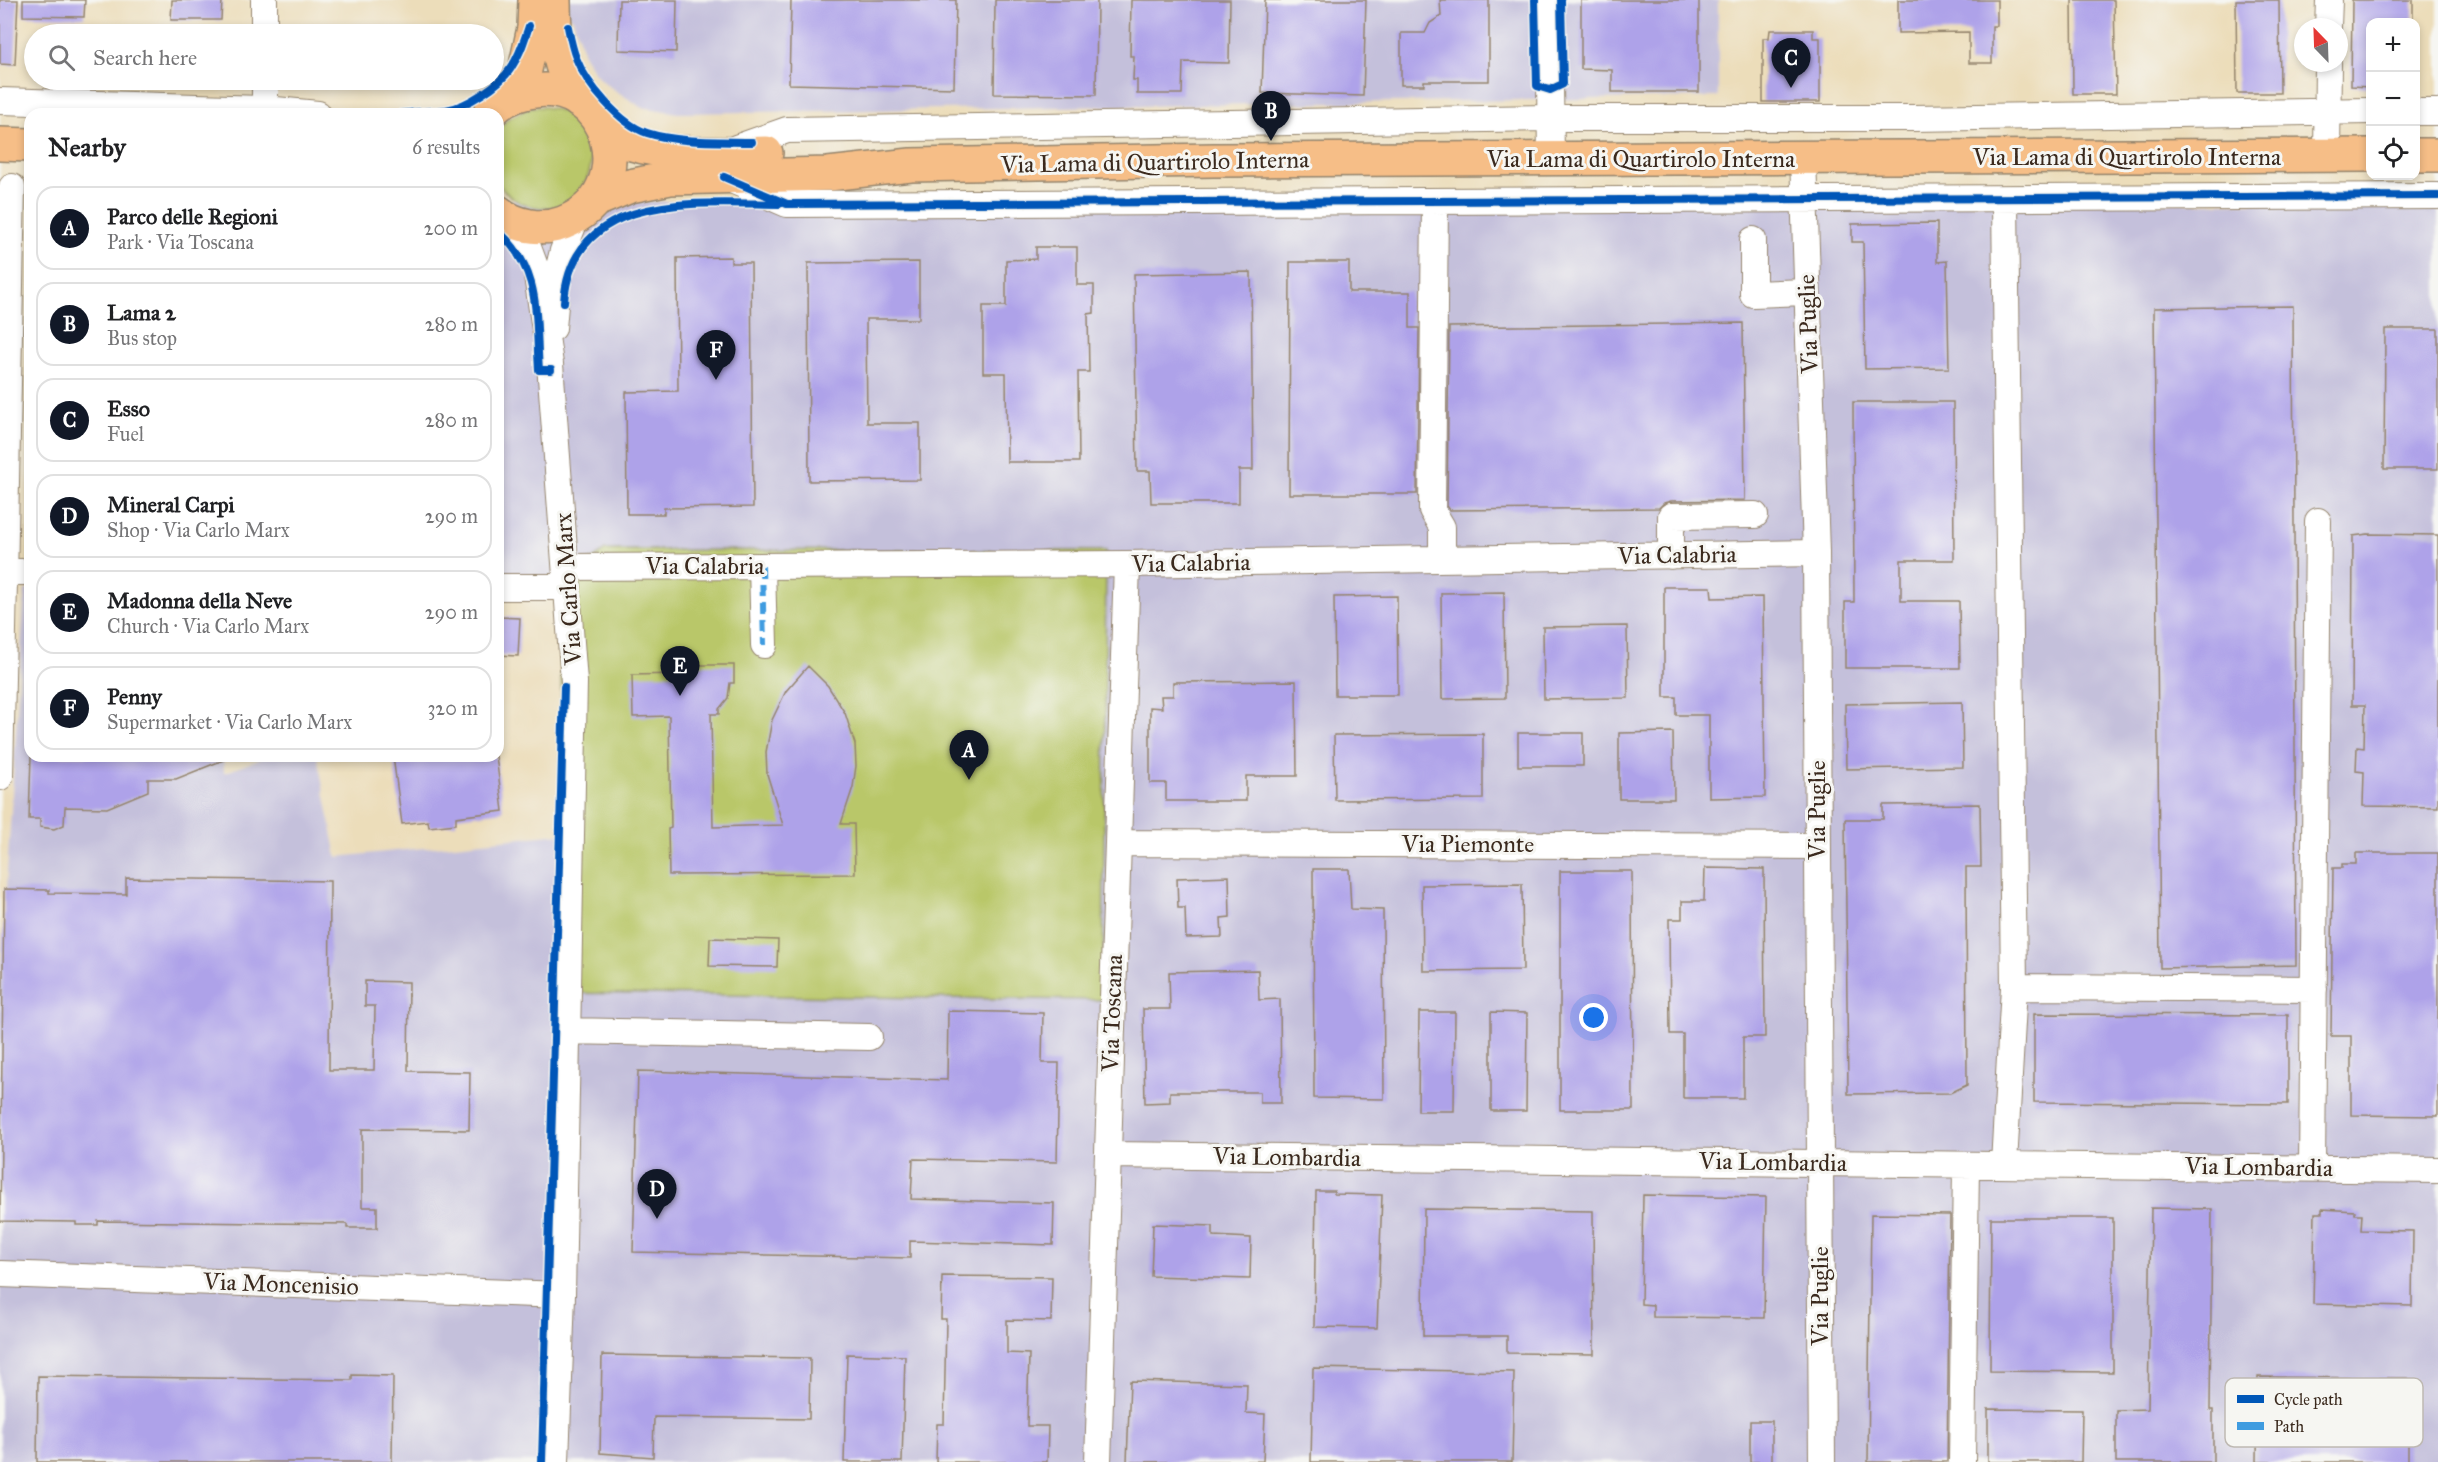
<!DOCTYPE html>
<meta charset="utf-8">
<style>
body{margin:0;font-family:"IM FELL Great Primer",serif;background:#f2f2f2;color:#202124}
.controls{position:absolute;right:18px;top:18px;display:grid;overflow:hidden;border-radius:12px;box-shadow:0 3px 9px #0003}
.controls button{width:54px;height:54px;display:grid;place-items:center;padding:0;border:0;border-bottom:2px solid #e0e0e0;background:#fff;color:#202124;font:30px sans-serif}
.compass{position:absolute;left:2294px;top:18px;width:54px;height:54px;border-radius:50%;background:#fff;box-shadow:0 3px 9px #0003;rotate:337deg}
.you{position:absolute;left:1594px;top:1018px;width:21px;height:21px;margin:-15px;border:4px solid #fff;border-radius:50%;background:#1a73e8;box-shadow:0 0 0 9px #1a73e833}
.badge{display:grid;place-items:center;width:39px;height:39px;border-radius:50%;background:#111827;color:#fff;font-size:20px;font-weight:700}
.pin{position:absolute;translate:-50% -50px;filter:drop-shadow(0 2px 3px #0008)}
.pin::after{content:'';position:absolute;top:32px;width:21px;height:18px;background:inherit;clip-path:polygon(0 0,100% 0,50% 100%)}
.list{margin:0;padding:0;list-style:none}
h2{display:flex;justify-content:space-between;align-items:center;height:78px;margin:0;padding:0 24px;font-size:26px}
h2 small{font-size:20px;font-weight:400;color:#757577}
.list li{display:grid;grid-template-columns:39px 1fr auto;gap:18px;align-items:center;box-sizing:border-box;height:84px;margin:0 12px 12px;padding:0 12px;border:2px solid #e0e0e0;border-radius:18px}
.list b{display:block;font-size:22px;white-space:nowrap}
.list p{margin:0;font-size:20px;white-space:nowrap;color:#757577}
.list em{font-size:20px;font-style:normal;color:#757577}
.icon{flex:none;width:33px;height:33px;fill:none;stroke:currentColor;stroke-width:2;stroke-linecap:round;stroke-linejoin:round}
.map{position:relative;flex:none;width:2438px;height:1462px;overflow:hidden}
.search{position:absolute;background:#fff;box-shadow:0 3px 9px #0003;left:24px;top:24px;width:480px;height:66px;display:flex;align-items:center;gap:15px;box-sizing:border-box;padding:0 21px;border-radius:33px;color:#757577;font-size:22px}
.panel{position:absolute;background:#fff;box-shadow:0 3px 9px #0003;left:24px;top:108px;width:480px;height:654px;border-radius:18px}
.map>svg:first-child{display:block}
.industrial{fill:#c4c0db}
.green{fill:#b9c769;stroke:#7a7844;stroke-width:1.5}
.building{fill:#aea2e9}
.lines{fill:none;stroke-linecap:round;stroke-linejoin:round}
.minor-casing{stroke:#94846c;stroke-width:28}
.major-casing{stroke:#94846c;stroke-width:36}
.minor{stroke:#fff;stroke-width:26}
.major{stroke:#f6be87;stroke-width:33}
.quiet{stroke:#3f9ce0;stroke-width:6;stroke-dasharray:12 6;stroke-linecap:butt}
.cycleway-casing{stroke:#f6f6f2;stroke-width:11}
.cycleway{stroke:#0057b8;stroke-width:8}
.labels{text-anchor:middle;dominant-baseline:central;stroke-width:6;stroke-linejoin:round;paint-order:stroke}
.street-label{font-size:24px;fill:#3b2a1e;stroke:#f6f6f2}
.key{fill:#f6f6f2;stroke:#beb9b2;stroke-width:1.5}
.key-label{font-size:16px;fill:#3b2a1e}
</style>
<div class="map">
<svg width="2438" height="1462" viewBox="0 0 2438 1462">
<rect width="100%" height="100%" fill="#f6f6f2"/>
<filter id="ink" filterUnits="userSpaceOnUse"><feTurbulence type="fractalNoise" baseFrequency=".0167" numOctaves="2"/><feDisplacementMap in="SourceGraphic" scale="12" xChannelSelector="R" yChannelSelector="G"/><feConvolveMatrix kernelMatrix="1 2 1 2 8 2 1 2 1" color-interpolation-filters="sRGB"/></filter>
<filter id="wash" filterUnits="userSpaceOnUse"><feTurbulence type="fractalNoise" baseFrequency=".008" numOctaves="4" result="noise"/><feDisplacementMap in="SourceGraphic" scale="24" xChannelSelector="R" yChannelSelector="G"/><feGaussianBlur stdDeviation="1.35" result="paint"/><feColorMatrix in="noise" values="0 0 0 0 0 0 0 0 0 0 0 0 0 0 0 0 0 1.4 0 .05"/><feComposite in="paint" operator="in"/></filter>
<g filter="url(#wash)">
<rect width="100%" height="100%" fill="#ecddba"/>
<path class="industrial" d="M 538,0 L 1718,0 L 1718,97 L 678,113 L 641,107 L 607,85 L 595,73 L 584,55 L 573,18 Z
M 498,201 L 1311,203 L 2438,203 L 2438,1462 L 0,1462 L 0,984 L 25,590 L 30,590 L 30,756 L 223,756 L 224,773 L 268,756 L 317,756 L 337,857 L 561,834 L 1106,551 L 606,550 L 561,582 L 498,581 Z"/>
<path class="green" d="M 531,107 C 619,102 602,219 536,207 C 519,205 508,197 498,184 L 498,130 L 507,119 Z
M 605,550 L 1106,551 L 1103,1000 L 558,993 L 561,834 L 561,582 Z"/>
<g id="blocks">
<path class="building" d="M 0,0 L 18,0 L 15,65 L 0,64 Z
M 23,0 L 85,0 L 84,17 L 23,16 Z
M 172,0 L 222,0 L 221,20 L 171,20 Z
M 619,0 L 677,0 L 676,52 L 618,50 Z
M 791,0 L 956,0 L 954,88 L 789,84 Z
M 995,0 L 1097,0 L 1096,95 L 994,94 Z
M 1131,0 L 1230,0 L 1229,63 L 1183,62 L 1182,94 L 1137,94 L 1137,80 L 1133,80 L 1134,56 L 1130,56 Z
M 1265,0 L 1366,0 L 1363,96 L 1262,93 Z
M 1440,0 L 1489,0 L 1489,81 L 1424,81 L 1424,85 L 1401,85 L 1401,33 L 1425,33 L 1430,23 L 1441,16 Z
M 1581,0 L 1699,0 L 1699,92 L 1612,92 L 1612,70 L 1581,69 Z
M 1898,0 L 1997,0 L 1997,26 L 1992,26 L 1992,63 L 1969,63 L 1969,32 L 1898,33 Z
M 2072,0 L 2114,0 L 2116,94 L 2073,94 Z
M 2236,0 L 2279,0 L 2280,93 L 2237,93 Z
M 2352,0 L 2413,0 L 2413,22 L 2370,22 L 2370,87 L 2351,86 Z
M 1770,30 L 1813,30 L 1813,38 L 1820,38 L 1820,102 L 1763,102 L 1763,38 L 1769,38 Z
M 1937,223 L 1937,262 L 1947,261 L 1949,368 L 1865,369 L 1863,242 L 1852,242 L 1852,224 Z
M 1036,247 L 1077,247 L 1077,285 L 1094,285 L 1094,313 L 1088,314 L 1089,372 L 1078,372 L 1079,462 L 1007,462 L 1006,373 L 983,373 L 983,306 L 1006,306 L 1006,260 L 1036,259 Z
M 731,257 L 731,263 L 751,263 L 753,507 L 664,508 L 664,514 L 627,514 L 626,392 L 678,391 L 677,258 Z
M 919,262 L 919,319 L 866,319 L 867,423 L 920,423 L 920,480 L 809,481 L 808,263 Z
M 1290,262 L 1349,262 L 1349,292 L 1410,292 L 1410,328 L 1419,328 L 1417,494 L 1289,494 Z
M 1251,272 L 1253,470 L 1239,470 L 1239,503 L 1151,503 L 1150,471 L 1137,471 L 1134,274 Z
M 2293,306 L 2296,965 L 2160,968 L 2154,308 Z
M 1743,323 L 1745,500 L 1671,501 L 1664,503 L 1659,508 L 1450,510 L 1447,506 L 1449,327 Z
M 2385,329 L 2438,329 L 2438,469 L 2384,469 Z
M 1853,402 L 1953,402 L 1954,560 L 1901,560 L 1901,601 L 1959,601 L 1960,668 L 1845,668 L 1845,602 L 1854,602 Z
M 2368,534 L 2438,535 L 2438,807 L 2363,806 L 2364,772 L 2356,771 L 2357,747 L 2364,748 L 2365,705 L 2352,705 L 2353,536 Z
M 1664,587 L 1711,587 L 1712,598 L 1763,597 L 1765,797 L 1709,798 L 1709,715 L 1676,715 L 1676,697 L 1664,697 Z
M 1504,592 L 1505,698 L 1442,699 L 1441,593 Z
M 1397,596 L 1398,695 L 1335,695 L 1334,597 Z
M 498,617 L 520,618 L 518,656 L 498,655 Z
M 1627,626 L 1628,698 L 1544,699 L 1543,627 Z
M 679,665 L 734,665 L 734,683 L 730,683 L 728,698 L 719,709 L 719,714 L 711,714 L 713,827 L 783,825 L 767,774 L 766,752 L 772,720 L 786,691 L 808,666 L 828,686 L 845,713 L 855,744 L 856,766 L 853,787 L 841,824 L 854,824 L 855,874 L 669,875 L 668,829 L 671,828 L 669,716 L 633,717 L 632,675 L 679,674 Z
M 1296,681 L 1297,776 L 1246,776 L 1246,801 L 1166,801 L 1166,783 L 1150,783 L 1150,707 L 1162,708 L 1161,696 L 1173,696 L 1173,682 Z
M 1962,702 L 1963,767 L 1846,769 L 1845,704 Z
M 1673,732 L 1674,799 L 1619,799 L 1619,733 Z
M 1518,733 L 1583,733 L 1583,766 L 1518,766 Z
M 1483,734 L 1483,799 L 1335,800 L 1334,735 Z
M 31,756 L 231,756 L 231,757 L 176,779 L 148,779 L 148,791 L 107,808 L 65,807 L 64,825 L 54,829 L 40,827 L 40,819 L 29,819 Z
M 393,756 L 496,756 L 503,811 L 456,817 L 456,824 L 429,827 L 428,821 L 402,824 Z
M 1980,804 L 1981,867 L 1966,867 L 1967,1085 L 1950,1093 L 1848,1094 L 1845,819 L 1883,819 L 1883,805 Z
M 2356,853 L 2438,853 L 2438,1116 L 2351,1115 L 2351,1036 L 2331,1036 L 2333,868 L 2342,868 L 2342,864 L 2356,864 Z
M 1705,868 L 1764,869 L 1765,1037 L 1743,1037 L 1743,1098 L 1683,1098 L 1683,1034 L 1670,1034 L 1669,919 L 1682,919 L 1682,901 L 1704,901 Z
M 1313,869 L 1349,869 L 1351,909 L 1383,910 L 1384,1099 L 1314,1098 Z
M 1560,871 L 1632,871 L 1633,1110 L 1560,1110 Z
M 1229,876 L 1230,917 L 1221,918 L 1222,937 L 1186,938 L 1185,908 L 1178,908 L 1177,878 Z
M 126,878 L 330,881 L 329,1070 L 374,1070 L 375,1006 L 365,1006 L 365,981 L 409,982 L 408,1071 L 470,1072 L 469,1130 L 362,1129 L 362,1207 L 377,1207 L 377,1228 L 347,1228 L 347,1224 L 98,1221 L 98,1225 L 76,1225 L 76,1222 L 0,1221 L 4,889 L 49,890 L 49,893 L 126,894 Z
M 1522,884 L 1523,970 L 1423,971 L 1422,885 Z
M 710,938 L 778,940 L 777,967 L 709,966 Z
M 1258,970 L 1259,1000 L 1280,999 L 1281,1103 L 1260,1103 L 1260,1092 L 1170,1092 L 1170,1102 L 1145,1103 L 1143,1009 L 1170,1009 L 1169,972 Z
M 948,1011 L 1043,1013 L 1042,1063 L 1059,1063 L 1057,1162 L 913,1159 L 911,1199 L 1054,1203 L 1053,1245 L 910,1241 L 910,1258 L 633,1252 L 638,1071 L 947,1080 Z
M 1419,1012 L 1455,1012 L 1454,1111 L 1418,1111 Z
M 1491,1012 L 1527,1013 L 1526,1111 L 1491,1111 Z
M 2034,1014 L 2288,1015 L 2288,1104 L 2034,1102 Z
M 1316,1191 L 1334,1191 L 1334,1194 L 1382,1195 L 1377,1328 L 1314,1327 Z
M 1643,1195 L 1766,1197 L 1764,1318 L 1653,1317 L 1653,1305 L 1641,1304 Z
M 2151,1208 L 2212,1209 L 2210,1410 L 2213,1410 L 2213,1462 L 2116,1462 L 2116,1410 L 2148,1409 Z
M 1424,1209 L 1593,1211 L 1594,1354 L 1507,1353 L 1507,1336 L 1423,1336 Z
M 2322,1209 L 2355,1211 L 2355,1214 L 2362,1214 L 2361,1230 L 2413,1231 L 2412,1306 L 2313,1304 L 2315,1213 L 2322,1213 Z
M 1871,1214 L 1950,1215 L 1947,1462 L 1868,1462 Z
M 1991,1218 L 2113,1218 L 2113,1372 L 1990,1371 Z
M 1153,1224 L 1213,1226 L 1213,1236 L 1251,1238 L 1250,1279 L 1151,1276 Z
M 942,1276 L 1052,1277 L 1051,1321 L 1007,1320 L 1007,1353 L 1029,1354 L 1027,1426 L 1048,1426 L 1047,1462 L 936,1462 L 937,1424 L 944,1424 L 946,1319 L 941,1319 Z
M 847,1354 L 905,1356 L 902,1462 L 844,1462 Z
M 602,1355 L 810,1358 L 809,1419 L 654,1417 L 653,1457 L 600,1453 Z
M 1313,1368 L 1514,1372 L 1512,1462 L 1311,1462 Z
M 352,1375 L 393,1376 L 392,1462 L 37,1462 L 38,1376 L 352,1380 Z
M 2258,1377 L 2408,1378 L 2408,1462 L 2257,1462 Z
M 1130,1381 L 1247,1384 L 1246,1413 L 1265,1414 L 1263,1461 L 1127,1462 Z
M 1988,1409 L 2082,1410 L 2081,1462 L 1988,1462 Z
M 1750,1421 L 1772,1421 L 1772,1462 L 1750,1462 Z"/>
</g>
</g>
<g filter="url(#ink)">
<use href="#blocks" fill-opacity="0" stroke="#94846c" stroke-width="1.5"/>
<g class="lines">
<defs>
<path id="minor" d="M 264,0 L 264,34
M 1549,0 L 1551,159
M 2328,27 L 2329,0
M 265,80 L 265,109
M 0,101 L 265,109 L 318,114
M 2416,112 L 2438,112
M 736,148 L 787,130 L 1550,118 L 1913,118 L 2370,111
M 2327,156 L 2328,63
M 1803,157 L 1816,553 L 1822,1462
M 727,178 L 787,204 L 2438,196
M 1435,202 L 1432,510 L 1442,527 L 1442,559
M 515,222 L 526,242 L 536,269 L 550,364 L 574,682 L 562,1295 L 556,1462
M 1753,240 L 1753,294 L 1807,292
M 553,328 L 558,271 L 563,251 L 576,218
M 1671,556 L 1671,516 L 1755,515
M 762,566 L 764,645
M 567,567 L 1127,564 L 1816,553
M 0,572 L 30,572
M 498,587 L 568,587
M 0,777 L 12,187
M 1118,843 L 1818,846
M 2014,987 L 2314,989
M 567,1031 L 869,1037
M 1108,1155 L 2438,1170
M 2004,1164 L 2014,987 L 2005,199
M 2312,1168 L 2318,521
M 0,1274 L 562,1295
M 1098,1462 L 1127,564
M 1962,1462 L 1966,1165"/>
<path id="major" d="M 554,0 C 554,37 558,69 579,101
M 520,93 L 534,28 L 535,0
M 489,114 C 499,102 513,95 528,92 C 610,74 643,192 563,223 C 542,231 515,226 498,212
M 603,129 C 611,133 619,140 628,143 C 671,156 721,154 766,153
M 0,144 L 30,145
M 2416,155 L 2438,155
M 596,200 L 630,186 L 670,178 L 828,174 L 911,165 L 1214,160 L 2370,155"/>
</defs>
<use href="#minor" class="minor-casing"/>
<use href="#major" class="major-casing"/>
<use href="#minor" class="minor"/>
<use href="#major" class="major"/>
<path class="quiet" d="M 762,566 L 764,645"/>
<defs>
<path id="cycleway" d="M 1535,0 L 1537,86 L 1550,90 L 1563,84 L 1561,0
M 568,27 C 570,37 572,48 576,58 C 586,84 620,124 647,133 C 678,143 720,141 752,142
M 400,114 C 415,112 431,112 446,110 C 466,107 500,85 511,68 C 520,55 524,41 529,26
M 724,177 L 787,204 L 2438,196
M 498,231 C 542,270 535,315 539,370 L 551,370
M 564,302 C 572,190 698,203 779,204
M 542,1462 L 564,687"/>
</defs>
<use href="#cycleway" class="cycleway-casing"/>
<use href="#cycleway" class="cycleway"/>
</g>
</g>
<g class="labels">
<g class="street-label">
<text x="2127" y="157">Via Lama di Quartirolo Interna</text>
<text x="1641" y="159">Via Lama di Quartirolo Interna</text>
<text transform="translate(1155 162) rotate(-1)">Via Lama di Quartirolo Interna</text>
<text transform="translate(1808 324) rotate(-92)">Via Puglie</text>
<text transform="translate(1677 555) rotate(-1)">Via Calabria</text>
<text transform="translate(1191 563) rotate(-1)">Via Calabria</text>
<text x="705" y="566">Via Calabria</text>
<text transform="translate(568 589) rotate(-94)">Via Carlo Marx</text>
<text transform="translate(1817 810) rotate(-90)">Via Puglie</text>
<text x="1468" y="844">Via Piemonte</text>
<text transform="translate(1112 1013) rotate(-88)">Via Toscana</text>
<text transform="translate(1287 1157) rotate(1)">Via Lombardia</text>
<text transform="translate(1773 1162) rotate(1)">Via Lombardia</text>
<text transform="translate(2259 1167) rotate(1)">Via Lombardia</text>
<text transform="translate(281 1284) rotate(2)">Via Moncenisio</text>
<text transform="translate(1820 1296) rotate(-90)">Via Puglie</text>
</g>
</g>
<rect x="2225" y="1378" width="198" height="69" rx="9" class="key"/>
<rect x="2237" y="1395" width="27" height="8" fill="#0057b8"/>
<rect x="2237" y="1422" width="27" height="8" fill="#3f9ce0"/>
<g class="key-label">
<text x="2274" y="1405">Cycle path</text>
<text x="2274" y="1432">Path</text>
</g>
</svg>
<div class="controls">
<button>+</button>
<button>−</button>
<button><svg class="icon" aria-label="locate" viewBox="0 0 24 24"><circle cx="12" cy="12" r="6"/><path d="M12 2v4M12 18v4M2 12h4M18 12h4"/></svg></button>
</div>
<svg class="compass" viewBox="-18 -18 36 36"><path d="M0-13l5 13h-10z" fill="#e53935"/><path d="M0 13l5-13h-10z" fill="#757577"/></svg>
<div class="you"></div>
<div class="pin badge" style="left:969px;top:780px">A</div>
<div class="pin badge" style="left:1271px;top:141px">B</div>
<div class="pin badge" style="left:1791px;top:88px">C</div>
<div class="pin badge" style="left:657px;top:1219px">D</div>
<div class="pin badge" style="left:680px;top:696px">E</div>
<div class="pin badge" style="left:716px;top:380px">F</div>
<div class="search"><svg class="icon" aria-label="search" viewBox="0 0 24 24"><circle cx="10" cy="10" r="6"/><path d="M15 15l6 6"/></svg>Search here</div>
<section class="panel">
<h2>Nearby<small>6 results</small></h2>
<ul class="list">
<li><span class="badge">A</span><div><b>Parco delle Regioni</b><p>Park · Via Toscana</p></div><em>200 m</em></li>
<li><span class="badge">B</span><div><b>Lama 2</b><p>Bus stop</p></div><em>280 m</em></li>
<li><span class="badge">C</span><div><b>Esso</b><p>Fuel</p></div><em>280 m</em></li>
<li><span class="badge">D</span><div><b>Mineral Carpi</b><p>Shop · Via Carlo Marx</p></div><em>290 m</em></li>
<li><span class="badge">E</span><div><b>Madonna della Neve</b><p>Church · Via Carlo Marx</p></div><em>290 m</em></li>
<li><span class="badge">F</span><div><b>Penny</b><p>Supermarket · Via Carlo Marx</p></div><em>320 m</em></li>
</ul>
</section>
</div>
